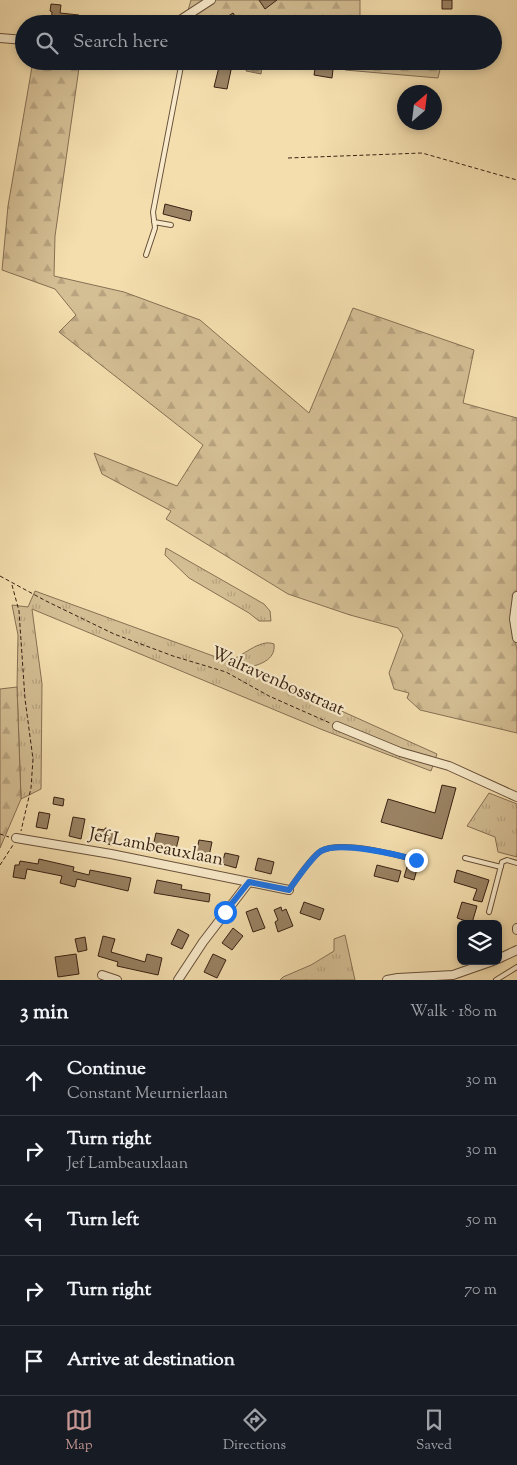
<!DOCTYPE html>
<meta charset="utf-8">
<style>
body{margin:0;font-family:"Sorts Mill Goudy",serif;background:#242831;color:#f1f3f6}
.controls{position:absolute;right:15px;bottom:15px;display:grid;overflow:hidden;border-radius:8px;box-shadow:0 2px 8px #0003}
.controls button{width:45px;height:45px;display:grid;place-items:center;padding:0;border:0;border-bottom:1px solid #363941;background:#171b24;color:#f1f3f6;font:25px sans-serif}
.compass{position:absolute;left:397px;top:85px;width:45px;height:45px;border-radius:50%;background:#171b24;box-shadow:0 2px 8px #0003;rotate:28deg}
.stop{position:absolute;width:15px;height:15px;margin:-11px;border:4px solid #1a73e8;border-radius:50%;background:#fff}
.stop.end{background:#1a73e8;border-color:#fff;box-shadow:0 1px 5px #0008}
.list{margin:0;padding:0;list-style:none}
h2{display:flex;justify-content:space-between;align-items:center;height:65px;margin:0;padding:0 20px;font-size:21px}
h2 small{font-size:16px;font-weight:400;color:#9ea1a6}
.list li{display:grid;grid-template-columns:32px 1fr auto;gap:15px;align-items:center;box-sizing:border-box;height:70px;padding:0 20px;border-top:1px solid #363941}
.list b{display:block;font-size:19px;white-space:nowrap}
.list p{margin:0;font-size:16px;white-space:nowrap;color:#9ea1a6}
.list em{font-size:16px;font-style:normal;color:#9ea1a6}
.icon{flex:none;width:28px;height:28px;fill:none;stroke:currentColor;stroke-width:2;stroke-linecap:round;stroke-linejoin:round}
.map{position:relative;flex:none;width:517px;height:980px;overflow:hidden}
.search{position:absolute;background:#171b24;box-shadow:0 2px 8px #0003;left:15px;right:15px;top:15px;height:55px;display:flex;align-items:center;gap:12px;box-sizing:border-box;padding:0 18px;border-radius:28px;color:#9ea1a6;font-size:19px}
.sheet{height:415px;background:#171b24}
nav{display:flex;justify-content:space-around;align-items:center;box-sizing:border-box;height:70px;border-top:1px solid #363941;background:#171b24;font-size:14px;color:#9ea1a6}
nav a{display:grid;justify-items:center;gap:2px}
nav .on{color:#c59692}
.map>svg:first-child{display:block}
.grass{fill:url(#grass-tufts);stroke:#867054}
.forest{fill:url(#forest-firs);stroke:#867054}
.water{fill:url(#water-waves);stroke:#826c50}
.building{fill:#9a8364;stroke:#382113}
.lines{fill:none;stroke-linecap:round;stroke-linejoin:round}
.lane-casing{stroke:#67503a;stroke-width:6}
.street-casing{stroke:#67503a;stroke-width:10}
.path{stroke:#382113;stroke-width:1;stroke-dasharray:4 2.5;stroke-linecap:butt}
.lane{stroke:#f8eaca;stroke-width:4}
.street{stroke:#f8eaca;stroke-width:8}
.route{stroke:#1a73e8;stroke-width:6}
.labels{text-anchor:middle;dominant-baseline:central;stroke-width:4.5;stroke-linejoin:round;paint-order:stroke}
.street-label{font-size:18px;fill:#382113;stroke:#f8eaca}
</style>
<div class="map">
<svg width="517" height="980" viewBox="0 0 517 980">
<defs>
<pattern id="grass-tufts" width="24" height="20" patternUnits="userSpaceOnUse" patternTransform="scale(1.25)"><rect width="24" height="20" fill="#d4be94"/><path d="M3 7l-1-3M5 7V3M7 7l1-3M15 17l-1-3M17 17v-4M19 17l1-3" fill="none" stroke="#b7a37f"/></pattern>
<pattern id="forest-firs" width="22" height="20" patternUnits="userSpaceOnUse" patternTransform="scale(1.25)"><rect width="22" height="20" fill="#d4be94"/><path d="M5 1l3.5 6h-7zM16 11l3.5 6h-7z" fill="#b7a37f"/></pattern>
<pattern id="water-waves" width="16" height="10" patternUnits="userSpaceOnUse" patternTransform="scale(1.25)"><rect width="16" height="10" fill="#b49e79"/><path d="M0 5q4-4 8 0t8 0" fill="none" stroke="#938062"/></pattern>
</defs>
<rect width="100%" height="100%" fill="#f4deae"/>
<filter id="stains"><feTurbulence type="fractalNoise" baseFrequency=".004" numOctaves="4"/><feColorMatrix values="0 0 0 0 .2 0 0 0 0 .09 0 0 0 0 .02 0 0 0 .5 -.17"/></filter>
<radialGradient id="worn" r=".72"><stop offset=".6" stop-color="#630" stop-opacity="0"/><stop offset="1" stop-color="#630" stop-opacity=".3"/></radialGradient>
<path class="grass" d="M 166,548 L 264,604 L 270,611 L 271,621 L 259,621 L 249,613 L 189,578 L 165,555 Z
M 35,591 L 227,661 C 242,658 259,638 274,644 C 276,661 258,665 246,668 L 437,754 L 431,771 L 323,730 L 32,609 L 42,684 L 41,789 L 21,799 L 17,687 L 18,635 L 12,605 L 28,607 Z
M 489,793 L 517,804 L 517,857 L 498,852 L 495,837 L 467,826 Z
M 345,935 L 355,980 L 280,980 L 283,977 L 311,965 L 334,951 L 334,939 Z"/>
<path class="forest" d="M 191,0 L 360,0 L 360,24 L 184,24 Z
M 33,61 L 80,61 L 55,236 L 54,276 L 124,292 L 200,320 L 309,413 L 353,308 L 474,350 L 463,403 L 517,418 L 517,590 C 506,618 514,625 517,651 C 517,676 517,707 517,733 L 420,710 L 407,698 L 409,693 L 394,689 L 389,673 L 403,635 L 398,628 L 350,615 L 288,594 L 166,519 L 171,511 L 102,474 L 94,453 L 177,486 L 203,445 L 59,332 L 76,315 L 55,289 L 2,270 L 8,206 Z
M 340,61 L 442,61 L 438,78 L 345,70 Z
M 17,687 L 21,799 L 0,848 L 0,689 Z"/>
<path class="water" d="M 248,64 L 262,67 L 261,74 L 246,71 Z"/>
<path class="building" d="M 259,0 L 277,0 L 265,9 Z
M 442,0 L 452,0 L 452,9 L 442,9 Z
M 51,4 L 61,5 L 60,13 L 79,15 L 78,24 L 51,24 L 52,12 L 50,11 Z
M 233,13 L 240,24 L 216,24 Z
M 325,61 L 334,61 L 332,78 L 314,75 L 316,63 L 324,64 Z
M 219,67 L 231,70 L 227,89 L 214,87 Z
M 165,204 L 192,211 L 190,221 L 163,214 Z
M 442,785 L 456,788 L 442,839 L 381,822 L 388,799 L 435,813 Z
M 54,797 L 64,799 L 63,806 L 53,804 Z
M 39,812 L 50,814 L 47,829 L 36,827 Z
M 73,817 L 85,819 L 81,839 L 69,836 Z
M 105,828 L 115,830 L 112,845 L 96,841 L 98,829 L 105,830 Z
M 156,833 L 179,837 L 176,849 L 160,846 L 158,852 L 148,850 L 150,841 L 154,842 Z
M 199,840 L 212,842 L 208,861 L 195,859 Z
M 225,853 L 239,856 L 236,868 L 222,864 Z
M 258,858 L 274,862 L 271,874 L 255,870 Z
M 39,859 L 74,867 L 73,871 L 89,875 L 90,870 L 131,878 L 128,891 L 77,879 L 75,887 L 60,883 L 62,876 L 27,869 L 25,879 L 13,877 L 15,865 L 19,865 L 20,861 L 38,864 Z
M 377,865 L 401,871 L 398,882 L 374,876 Z
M 407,867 L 417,869 L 414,880 L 404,877 Z
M 457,870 L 489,880 L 482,902 L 473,900 L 477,889 L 454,882 Z
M 157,880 L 182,885 L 181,889 L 210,894 L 209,902 L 154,893 Z
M 304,902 L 324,909 L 320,920 L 300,913 Z
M 462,902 L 477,906 L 472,923 L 457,918 Z
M 281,907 L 282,911 L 286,909 L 293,926 L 278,932 L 275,922 L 278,920 L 274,910 Z
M 257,908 L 265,928 L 253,932 L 246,912 Z
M 233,928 L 243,936 L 232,950 L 222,943 Z
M 178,929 L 189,935 L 182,949 L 171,944 Z
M 103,936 L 115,939 L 111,952 L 145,962 L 147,954 L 162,958 L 158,975 L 117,966 L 118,962 L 98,956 Z
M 85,937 L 87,950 L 78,952 L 75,939 Z
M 76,954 L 79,974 L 58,977 L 55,957 Z
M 213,954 L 226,960 L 217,978 L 204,972 Z"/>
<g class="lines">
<defs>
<path id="lane" d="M 154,222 L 171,225
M 146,255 L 155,228 L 153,212 L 182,61
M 465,858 L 501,867
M 289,890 C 296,880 311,857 321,851 C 340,840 394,854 416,860
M 489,912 L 502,862 L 507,860 L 517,863
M 496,980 L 517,967"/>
<path id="street" d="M 174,24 L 211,0
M 0,38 L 24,40
M 517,596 L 514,619 L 517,638
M 337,726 L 400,752 L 449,766 L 517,797
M 16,838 L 111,854 L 289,890
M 517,928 L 517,930
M 498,959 L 517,950
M 102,975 L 117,980
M 178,980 L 203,942 L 249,882
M 387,980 L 398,978 L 453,975 L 493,961"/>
</defs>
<use href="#lane" class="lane-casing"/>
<use href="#street" class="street-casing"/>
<path class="path" d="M 288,158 L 422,153 L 517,180
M 0,576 L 46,601 L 114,634 L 173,656 L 226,672 L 269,696 L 330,723
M 12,585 L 19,611 L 25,699 L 33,759 L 31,788 L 21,831
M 0,834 L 9,837
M 0,865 L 13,845"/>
<use href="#lane" class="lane"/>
<use href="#street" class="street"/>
</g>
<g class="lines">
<path class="route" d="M 225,912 L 249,882 L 289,890 C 296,880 312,857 321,851 C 340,841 395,854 416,860"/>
</g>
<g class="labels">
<g class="street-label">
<text transform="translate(277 682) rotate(24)">Walravenbosstraat</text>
<text transform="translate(156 848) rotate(11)">Jef Lambeauxlaan</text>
</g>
</g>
<rect width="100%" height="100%" filter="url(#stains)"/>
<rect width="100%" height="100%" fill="url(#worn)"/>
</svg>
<div class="controls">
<button><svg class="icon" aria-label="layers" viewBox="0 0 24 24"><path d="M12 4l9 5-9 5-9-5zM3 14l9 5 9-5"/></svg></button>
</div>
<svg class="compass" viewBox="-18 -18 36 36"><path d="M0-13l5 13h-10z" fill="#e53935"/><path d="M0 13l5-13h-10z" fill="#9ea1a6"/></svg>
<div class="stop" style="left:225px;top:912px"></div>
<div class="stop end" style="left:416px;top:860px"></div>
<div class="search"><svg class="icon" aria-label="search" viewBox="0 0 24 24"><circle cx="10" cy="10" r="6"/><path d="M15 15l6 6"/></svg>Search here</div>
</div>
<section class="sheet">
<h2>3 min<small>Walk · 180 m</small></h2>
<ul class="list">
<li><svg class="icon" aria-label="ahead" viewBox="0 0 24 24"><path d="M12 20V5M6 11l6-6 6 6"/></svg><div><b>Continue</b><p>Constant Meurnierlaan</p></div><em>30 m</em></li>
<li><svg class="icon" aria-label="right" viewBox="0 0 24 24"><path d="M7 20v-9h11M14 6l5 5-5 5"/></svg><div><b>Turn right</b><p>Jef Lambeauxlaan</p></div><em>30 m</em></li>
<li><svg class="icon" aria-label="left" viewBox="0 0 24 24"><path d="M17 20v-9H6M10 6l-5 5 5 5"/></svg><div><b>Turn left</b></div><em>50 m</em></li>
<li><svg class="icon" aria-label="right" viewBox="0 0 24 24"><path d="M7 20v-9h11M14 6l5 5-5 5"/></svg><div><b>Turn right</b></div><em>70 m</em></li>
<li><svg class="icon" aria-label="arrive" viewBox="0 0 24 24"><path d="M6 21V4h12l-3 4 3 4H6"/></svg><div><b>Arrive at destination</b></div></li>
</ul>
</section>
<nav>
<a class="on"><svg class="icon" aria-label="map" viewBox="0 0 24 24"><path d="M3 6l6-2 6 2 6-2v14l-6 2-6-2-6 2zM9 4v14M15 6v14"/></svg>Map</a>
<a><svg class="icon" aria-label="directions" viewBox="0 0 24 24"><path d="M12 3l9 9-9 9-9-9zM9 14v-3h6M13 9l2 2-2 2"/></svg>Directions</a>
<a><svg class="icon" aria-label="saved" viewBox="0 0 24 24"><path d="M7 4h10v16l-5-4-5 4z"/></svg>Saved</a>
</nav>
